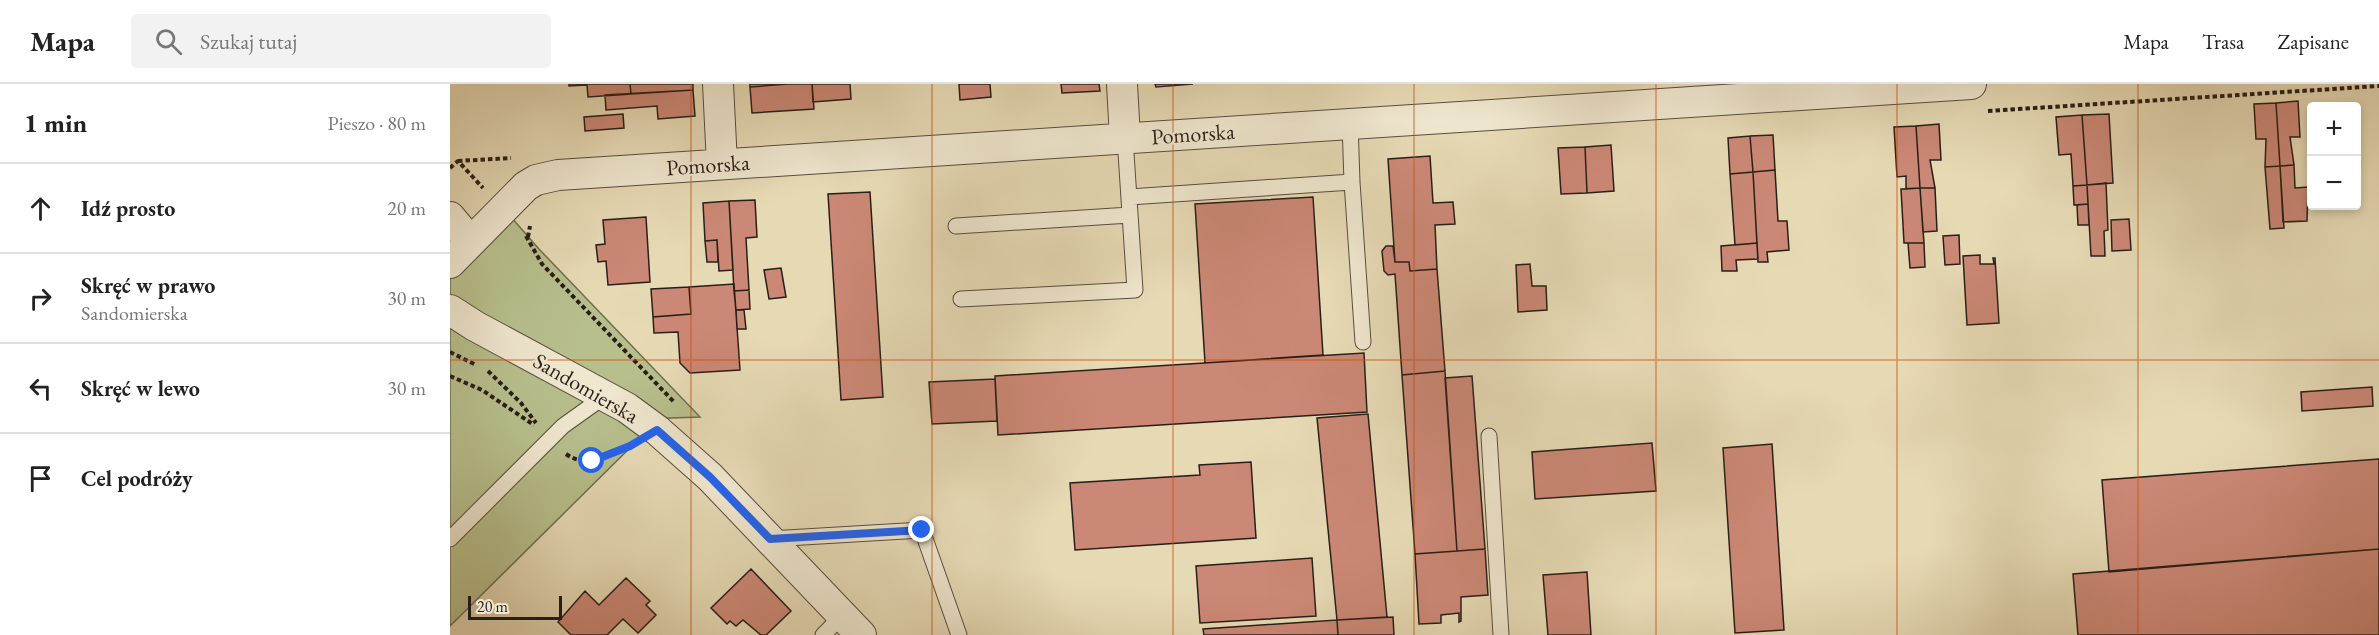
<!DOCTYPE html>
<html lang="pl">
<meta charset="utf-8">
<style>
body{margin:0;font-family:"EB Garamond",serif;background:#f2f2f2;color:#222}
.controls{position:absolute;right:18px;top:18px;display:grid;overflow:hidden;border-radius:6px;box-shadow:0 3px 9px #0003}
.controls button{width:54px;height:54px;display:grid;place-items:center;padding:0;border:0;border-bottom:2px solid #e0e0e0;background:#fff;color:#222;font:30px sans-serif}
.scale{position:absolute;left:18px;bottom:15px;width:94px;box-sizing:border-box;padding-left:6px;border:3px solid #291e18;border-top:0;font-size:16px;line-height:21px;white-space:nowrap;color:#291e18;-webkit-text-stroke:4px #efe7cf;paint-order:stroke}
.stop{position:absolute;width:18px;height:18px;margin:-14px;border:4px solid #2563eb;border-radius:50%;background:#fff}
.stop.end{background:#2563eb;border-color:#fff;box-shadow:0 2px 6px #0008}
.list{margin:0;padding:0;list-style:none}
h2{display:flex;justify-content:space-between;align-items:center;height:78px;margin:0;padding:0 24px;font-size:26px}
h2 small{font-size:20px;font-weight:400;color:#767676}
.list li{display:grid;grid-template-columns:39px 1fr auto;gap:18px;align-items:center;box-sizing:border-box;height:90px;padding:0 24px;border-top:2px solid #e0e0e0}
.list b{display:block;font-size:22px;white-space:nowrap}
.list p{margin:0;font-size:20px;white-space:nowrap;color:#767676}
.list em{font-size:20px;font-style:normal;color:#767676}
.icon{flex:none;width:33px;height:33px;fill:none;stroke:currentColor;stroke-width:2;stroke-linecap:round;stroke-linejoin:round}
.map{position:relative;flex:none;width:1929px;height:551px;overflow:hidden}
header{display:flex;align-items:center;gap:36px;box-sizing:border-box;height:84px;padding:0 30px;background:#fff;border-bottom:2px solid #e0e0e0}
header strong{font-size:28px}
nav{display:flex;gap:33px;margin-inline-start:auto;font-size:21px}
.search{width:420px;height:54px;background:#f2f2f2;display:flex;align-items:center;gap:15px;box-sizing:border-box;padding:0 21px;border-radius:6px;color:#767676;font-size:22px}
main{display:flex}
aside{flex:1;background:#fff}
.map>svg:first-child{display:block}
.green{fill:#b7bf8c;stroke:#706e52;stroke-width:1.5}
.building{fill:#cb8876;stroke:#291e18;stroke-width:1.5}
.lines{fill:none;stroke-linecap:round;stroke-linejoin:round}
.service-casing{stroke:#584d3f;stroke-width:17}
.minor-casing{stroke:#584d3f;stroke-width:32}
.path{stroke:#291e18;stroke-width:4;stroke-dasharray:4.5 3;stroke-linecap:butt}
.service{stroke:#efe7cf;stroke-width:15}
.minor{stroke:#efe7cf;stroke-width:30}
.route{stroke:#2563eb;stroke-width:8}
.grid{fill:none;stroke:#cb500e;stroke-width:1.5;stroke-opacity:0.55}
.labels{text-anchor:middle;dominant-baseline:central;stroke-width:4.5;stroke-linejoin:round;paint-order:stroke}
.street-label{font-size:22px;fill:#291e18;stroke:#efe7cf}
</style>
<header>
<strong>Mapa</strong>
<div class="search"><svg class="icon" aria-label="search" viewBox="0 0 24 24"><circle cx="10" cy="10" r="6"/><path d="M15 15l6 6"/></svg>Szukaj tutaj</div>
<nav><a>Mapa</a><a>Trasa</a><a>Zapisane</a></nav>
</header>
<main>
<aside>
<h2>1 min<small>Pieszo · 80 m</small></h2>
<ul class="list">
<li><svg class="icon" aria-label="ahead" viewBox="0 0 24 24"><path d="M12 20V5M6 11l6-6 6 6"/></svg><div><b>Idź prosto</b></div><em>20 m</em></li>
<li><svg class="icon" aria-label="right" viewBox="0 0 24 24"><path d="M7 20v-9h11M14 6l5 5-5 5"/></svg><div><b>Skręć w prawo</b><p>Sandomierska</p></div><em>30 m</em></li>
<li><svg class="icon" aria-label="left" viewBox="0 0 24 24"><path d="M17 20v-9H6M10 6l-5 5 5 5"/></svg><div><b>Skręć w lewo</b></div><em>30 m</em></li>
<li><svg class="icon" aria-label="arrive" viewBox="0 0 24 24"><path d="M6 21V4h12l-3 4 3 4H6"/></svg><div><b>Cel podróży</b></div></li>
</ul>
</aside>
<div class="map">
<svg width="1929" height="551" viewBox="0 0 1929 551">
<rect width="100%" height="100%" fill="#e6dab5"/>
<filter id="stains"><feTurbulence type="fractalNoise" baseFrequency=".00333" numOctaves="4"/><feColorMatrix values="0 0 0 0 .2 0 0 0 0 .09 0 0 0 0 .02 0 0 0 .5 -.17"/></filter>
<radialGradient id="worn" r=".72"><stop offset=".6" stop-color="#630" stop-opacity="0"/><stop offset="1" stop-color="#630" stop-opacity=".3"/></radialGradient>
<path class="green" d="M 53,124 L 89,165 L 250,333 L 193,335 L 202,342 L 0,542 L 0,133 L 20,156 Z"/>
<path class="building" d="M 119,0 L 180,0 L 181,10 L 138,13 L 137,1 L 119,2 Z
M 180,0 L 243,0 L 243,6 L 181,10 Z
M 300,0 L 338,0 L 300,3 Z
M 338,0 L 362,0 L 364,25 L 302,29 L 300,3 Z
M 362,0 L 400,0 L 401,15 L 363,18 Z
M 509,0 L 540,0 L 541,13 L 510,16 Z
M 611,0 L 649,0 L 650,7 L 612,9 Z
M 705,0 L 743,0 L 706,3 Z
M 243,6 L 245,32 L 208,35 L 207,22 L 156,26 L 155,11 Z
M 1848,17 L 1850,53 L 1840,53 L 1844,81 L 1830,82 L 1826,19 Z
M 1826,19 L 1830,82 L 1815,83 L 1816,55 L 1806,55 L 1804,20 Z
M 173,30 L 174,44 L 135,47 L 134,33 Z
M 1659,30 L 1663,99 L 1637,101 L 1632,31 Z
M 1632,31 L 1637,101 L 1623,102 L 1621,70 L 1609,71 L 1606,33 Z
M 1489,40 L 1491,76 L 1480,76 L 1485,104 L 1470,104 L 1466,42 Z
M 1466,42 L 1470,104 L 1456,105 L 1456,92 L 1447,93 L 1444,43 Z
M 1323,51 L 1325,86 L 1303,88 L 1300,52 Z
M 1300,52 L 1303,88 L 1280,90 L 1278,54 Z
M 1161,61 L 1164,107 L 1137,109 L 1135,63 Z
M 1135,63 L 1137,109 L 1111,110 L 1108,64 Z
M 980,72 L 983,119 L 1003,118 L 1005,140 L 985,141 L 987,185 L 960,187 L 959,178 L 945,178 L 938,75 Z
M 1844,81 L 1845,104 L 1858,103 L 1857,137 L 1833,138 L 1830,82 Z
M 1830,82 L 1834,144 L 1820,145 L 1815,83 Z
M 1325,86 L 1328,137 L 1337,137 L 1339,166 L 1317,168 L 1318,178 L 1308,178 L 1303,88 Z
M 1303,88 L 1307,159 L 1285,161 L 1280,90 Z
M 1656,99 L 1658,146 L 1654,147 L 1655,172 L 1641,172 L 1637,101 Z
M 1637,101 L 1638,120 L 1624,121 L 1623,102 Z
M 1470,104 L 1485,104 L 1487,147 L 1473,148 Z
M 1470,104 L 1474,159 L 1454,159 L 1451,105 Z
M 420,108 L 433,313 L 391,316 L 378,110 Z
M 863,113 L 873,271 L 755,279 L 745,120 Z
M 305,116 L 307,153 L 296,154 L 299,206 L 284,207 L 279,117 Z
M 279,117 L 283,186 L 269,187 L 267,156 L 255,157 L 253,119 Z
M 1638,120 L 1639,141 L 1628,141 L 1627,121 Z
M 196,133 L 200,198 L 158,201 L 156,177 L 148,178 L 146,161 L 155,160 L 153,136 Z
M 1679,135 L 1681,166 L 1662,167 L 1661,136 Z
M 1509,151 L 1510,180 L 1495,181 L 1493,152 Z
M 267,156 L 268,178 L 257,178 L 255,157 Z
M 1307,159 L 1308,175 L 1286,176 L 1287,187 L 1272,187 L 1271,162 Z
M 1458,159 L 1474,159 L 1475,183 L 1460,184 Z
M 936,162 L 943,162 L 945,178 L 959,178 L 960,187 L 987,185 L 995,287 L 952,291 L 945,190 L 938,191 L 934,187 L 932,167 Z
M 1530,171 L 1530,180 L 1544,180 L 1543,174 L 1545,174 L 1549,239 L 1517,241 L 1513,172 Z
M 1080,180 L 1082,202 L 1096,202 L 1097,226 L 1068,228 L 1066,181 Z
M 331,184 L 336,213 L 319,215 L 314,186 Z
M 284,200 L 290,286 L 240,289 L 230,279 L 228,248 L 204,249 L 203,233 L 241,230 L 239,203 Z
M 239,203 L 241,230 L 203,233 L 201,205 Z
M 299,206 L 300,225 L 286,226 L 284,207 Z
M 286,226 L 294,226 L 296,245 L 287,245 Z
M 914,269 L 917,328 L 548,351 L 545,292 Z
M 995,287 L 1007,467 L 965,470 L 952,291 Z
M 1022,292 L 1035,465 L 1007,467 L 995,294 Z
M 545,295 L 547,337 L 482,340 L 479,298 Z
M 1922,303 L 1923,322 L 1852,327 L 1851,308 Z
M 918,330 L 937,533 L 887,536 L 867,334 Z
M 1202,359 L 1206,407 L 1085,415 L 1082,368 Z
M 1322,360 L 1334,546 L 1285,549 L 1273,364 Z
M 1929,375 L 1929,465 L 1659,488 L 1652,396 Z
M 801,378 L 806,454 L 625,466 L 620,399 L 750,391 L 749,381 Z
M 1035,465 L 1038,511 L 1011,513 L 1011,537 L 1009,538 L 1009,529 L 991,531 L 991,539 L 969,540 L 965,470 Z
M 1929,465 L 1929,551 L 1628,551 L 1623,490 Z
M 862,474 L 866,532 L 750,539 L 746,482 Z
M 301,485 L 341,527 L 316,551 L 311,551 L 293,536 L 286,542 L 280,537 L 277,540 L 261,524 Z
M 1137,488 L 1141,551 L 1098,551 L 1093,491 Z
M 176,494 L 200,517 L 196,521 L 206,531 L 188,549 L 173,535 L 157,551 L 121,551 L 108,538 L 135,507 L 149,521 Z
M 943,533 L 944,551 L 888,551 L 887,536 Z
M 887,536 L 888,551 L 754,551 L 753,545 Z"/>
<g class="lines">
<defs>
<path id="service" d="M 900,39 L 902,98
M 679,113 L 902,98 L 913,258
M 506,142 L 680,131
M 511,215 L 685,206 L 675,54
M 1039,352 L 1051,551
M 0,455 L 113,342 L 155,312
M 320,455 L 472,446 L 509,551
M 373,551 L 393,531"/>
<path id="minor" d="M 268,0 L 272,80
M 672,0 L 675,54
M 0,133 L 20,157
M 0,179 L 76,102 L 86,96 L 108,91 L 1521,0
M 0,226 L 25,242 L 177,324 L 207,346 L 260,393 L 411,551"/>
</defs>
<use href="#service" class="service-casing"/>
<use href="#minor" class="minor-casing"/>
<path class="path" d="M 1538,27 L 1929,2
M 8,77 L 61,74
M 0,84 L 8,77 L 33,104
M 76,152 L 92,180 L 224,318
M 78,153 L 80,142
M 0,268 L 26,281
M 38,287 L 71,319 L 86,339
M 0,292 L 32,306 L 84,341
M 116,370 C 137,385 158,371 179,362"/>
<use href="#service" class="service"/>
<use href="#minor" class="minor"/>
</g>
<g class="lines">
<path class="route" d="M 142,377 L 180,362 L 207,346 L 260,393 L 320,455 L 472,446"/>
</g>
<path class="grid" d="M 241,0 L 241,551M 482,0 L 482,551M 723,0 L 723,551M 964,0 L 964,551M 1206,0 L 1206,551M 1447,0 L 1447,551M 1688,0 L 1688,551M 0,276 L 1929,276"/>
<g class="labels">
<g class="street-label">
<text transform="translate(743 50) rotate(-4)">Pomorska</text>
<text transform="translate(258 81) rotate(-4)">Pomorska</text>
<text transform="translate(136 304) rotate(30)">Sandomierska</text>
</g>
</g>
<rect width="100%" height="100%" filter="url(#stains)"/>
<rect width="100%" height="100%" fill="url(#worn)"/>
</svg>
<div class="controls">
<button>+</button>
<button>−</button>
</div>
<div class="scale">20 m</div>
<div class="stop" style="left:142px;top:377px"></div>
<div class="stop end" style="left:472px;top:446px"></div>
</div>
</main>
